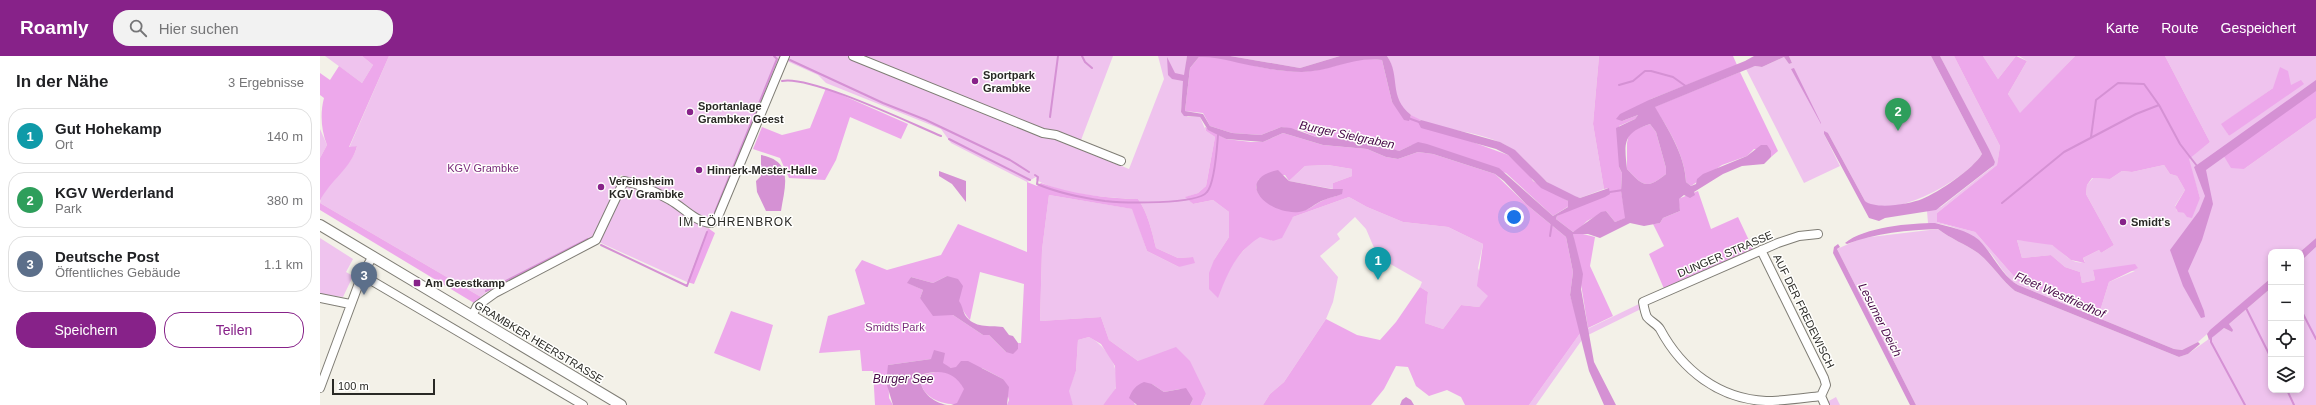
<!DOCTYPE html>
<html lang="de">
<meta charset="utf-8">
<style>
body{margin:0;font-family:Helvetica,sans-serif;background:#f2f2f2;color:#202124}
.controls{position:absolute;right:12px;bottom:12px;display:grid;overflow:hidden;border-radius:8px;box-shadow:0 2px 6px #0003}
.controls button{width:36px;height:36px;display:grid;place-items:center;padding:0;border:0;border-bottom:1px solid #e0e0e0;background:#fff;color:#202124;font:20px sans-serif}
.scale{position:absolute;left:12px;bottom:10px;width:103px;box-sizing:border-box;padding-left:4px;border:2px solid #292925;border-top:0;font-size:11px;line-height:14px;white-space:nowrap;color:#292925;-webkit-text-stroke:3px #fffffd;paint-order:stroke}
.you{position:absolute;left:1194px;top:161px;width:14px;height:14px;margin:-10px;border:3px solid #fff;border-radius:50%;background:#1a73e8;box-shadow:0 0 0 6px #1a73e833}
.badge{display:grid;place-items:center;width:26px;height:26px;border-radius:50%;background:#872289;color:#fff;font-size:13px;font-weight:700}
.pin{position:absolute;translate:-50% -33px;filter:drop-shadow(0 1px 2px #0008)}
.pin::after{content:'';position:absolute;top:21px;width:14px;height:12px;background:inherit;clip-path:polygon(0 0,100% 0,50% 100%)}
.list{margin:0;padding:0;list-style:none}
h2{display:flex;justify-content:space-between;align-items:center;height:52px;margin:0;padding:0 16px;font-size:17px}
h2 small{font-size:13px;font-weight:400;color:#757577}
.list li{display:grid;grid-template-columns:26px 1fr auto;gap:12px;align-items:center;box-sizing:border-box;height:56px;margin:0 8px 8px;padding:0 8px;border:1px solid #e0e0e0;border-radius:16px}
.list b{display:block;font-size:15px;white-space:nowrap}
.list p{margin:0;font-size:13px;white-space:nowrap;color:#757577}
.list em{font-size:13px;font-style:normal;color:#757577}
.actions{display:flex;gap:8px;padding:12px 16px}
.actions a{flex:1;padding:9px 0;border:1px solid #872289;border-radius:16px;text-align:center;font-size:14px;color:#872289}
.actions .main{background:#872289;color:#fff}
.icon{flex:none;width:22px;height:22px;fill:none;stroke:currentColor;stroke-width:2;stroke-linecap:round;stroke-linejoin:round}
.map{position:relative;flex:none;width:1996px;height:349px;overflow:hidden}
header{display:flex;align-items:center;gap:24px;box-sizing:border-box;height:56px;padding:0 20px;background:#872289;color:#fff}
header strong{font-size:19px}
nav{display:flex;gap:22px;margin-inline-start:auto;font-size:14px}
.search{width:280px;height:36px;background:#f2f2f2;display:flex;align-items:center;gap:10px;box-sizing:border-box;padding:0 14px;border-radius:16px;color:#757577;font-size:15px}
main{display:flex}
aside{flex:1;background:#fff}
.map>svg:first-child{display:block}
.green{fill:#efc3ee;fill-rule:evenodd}
.forest{fill:#eda8eb;fill-rule:evenodd}
.water{fill:#d591d4;fill-rule:evenodd}
.lines{fill:none;stroke-linecap:round;stroke-linejoin:round}
.stream{stroke:#d591d4;stroke-width:2}
.minor-casing{stroke:#7f7d75;stroke-width:10}
.major-casing{stroke:#7f7d75;stroke-width:12}
.minor{stroke:#fff;stroke-width:8}
.major{stroke:#fff;stroke-width:10}
.poi-dot{fill:#872289;stroke:#fffffd;stroke-width:1.5}
.labels{text-anchor:middle;dominant-baseline:central;stroke-width:3;stroke-linejoin:round;paint-order:stroke}
.poi-label{font-size:11px;font-weight:bold;fill:#292925;stroke:#fffffd;text-anchor:start}
.park-label{font-size:11px;fill:#7a2b7b;stroke:#fffffd}
.street-label{font-size:11px;fill:#292925;stroke:#fffffd}
.water-label{font-size:12px;font-style:italic;fill:#470948;stroke:#fffffd}
.neighbourhood-label{font-size:12px;letter-spacing:1px;fill:#292925;stroke:#fffffd}
</style>
<header>
<strong>Roamly</strong>
<div class="search"><svg class="icon" aria-label="search" viewBox="0 0 24 24"><circle cx="10" cy="10" r="6"/><path d="M15 15l6 6"/></svg>Hier suchen</div>
<nav><a>Karte</a><a>Route</a><a>Gespeichert</a></nav>
</header>
<main>
<aside>
<h2>In der Nähe<small>3 Ergebnisse</small></h2>
<ul class="list">
<li><span class="badge" style="background:#0f9aa8">1</span><div><b>Gut Hohekamp</b><p>Ort</p></div><em>140 m</em></li>
<li><span class="badge" style="background:#2e9e5b">2</span><div><b>KGV Werderland</b><p>Park</p></div><em>380 m</em></li>
<li><span class="badge" style="background:#5c6f8a">3</span><div><b>Deutsche Post</b><p>Öffentliches Gebäude</p></div><em>1.1 km</em></li>
</ul>
<div class="actions"><a class="main">Speichern</a><a>Teilen</a></div>
</aside>
<div class="map">
<svg width="1996" height="349" viewBox="0 0 1996 349">
<rect width="100%" height="100%" fill="#f3f1e8"/>
<path class="green" d="M 5,0 L 42,0 L 53,9 L 42,27 Z
M 69,0 L 793,0 L 758,92 L 809,113 L 844,23 L 838,0 L 867,0 L 861,56 L 868,61 L 880,61 L 886,75 L 895,81 L 886,130 L 878,137 L 866,141 L 873,148 L 893,144 L 909,156 L 909,181 L 894,204 L 897,241 L 911,209 L 930,187 L 940,180 L 953,185 L 973,161 L 1029,141 L 1047,151 L 1083,166 L 1128,171 L 1163,188 L 1158,212 L 1169,240 L 1159,251 L 1141,249 L 1123,273 L 1105,267 L 1108,236 L 1100,231 L 1102,226 L 1058,201 L 1046,173 L 1035,161 L 1017,178 L 1020,183 L 1000,200 L 1018,221 L 1013,246 L 1006,263 L 964,326 L 950,338 L 943,349 L 881,349 L 886,338 L 818,305 L 789,284 L 781,261 L 720,265 L 722,194 L 729,139 L 813,153 L 827,195 L 859,211 L 873,201 L 858,202 L 836,192 C 832,176 828,157 818,143 C 785,141 746,140 716,124 L 716,121 L 707,126 L 631,87 L 621,73 L 506,27 L 498,19 L 460,2 L 395,158 L 390,163 L 383,162 L 329,130 L 301,119 L 296,129 L 313,132 L 345,146 L 388,172 L 367,226 L 270,182 L 168,235 L 161,241 L 0,147 C 5,124 32,113 37,90 L 29,92 Z
M 910,0 L 1020,0 L 980,12 Z
M 1067,0 L 1279,0 L 1273,68 L 1284,133 L 1260,142 C 1249,138 1235,133 1225,124 C 1210,111 1199,94 1179,86 C 1151,73 1106,74 1084,54 C 1070,41 1078,16 1067,0 Z
M 1469,0 L 1611,0 L 1662,98 C 1648,122 1571,167 1545,145 L 1508,77 L 1504,78 L 1520,110 L 1484,127 L 1426,13 L 1435,10 L 1442,11 L 1464,1 L 1469,8 L 1472,7 Z
M 1620,0 L 1634,0 L 1680,90 L 1677,109 L 1617,157 L 1617,166 L 1655,176 L 1698,225 L 1780,255 L 1789,226 L 1815,215 L 1773,214 L 1775,224 L 1762,227 L 1760,216 L 1745,211 L 1731,199 L 1702,202 L 1697,184 C 1707,185 1723,185 1732,189 C 1744,196 1750,209 1765,206 L 1763,202 L 1779,194 L 1781,197 L 1794,189 L 1766,138 L 1767,129 L 1773,122 L 1790,123 L 1802,115 L 1812,116 L 1844,109 L 1850,118 L 1857,120 L 1865,134 L 1855,150 L 1857,155 L 1864,157 L 1880,142 L 1868,103 L 1890,86 L 1845,0 L 1996,0 L 1996,34 L 1924,113 L 1996,62 L 1996,182 L 1980,196 L 1951,196 L 1951,222 L 1878,286 L 1862,294 L 1854,293 L 1698,229 C 1686,222 1680,210 1672,199 C 1657,180 1633,167 1608,167 L 1607,155 L 1621,151 L 1672,111 L 1675,106 ZM 1971,29 L 1909,80 L 1902,68 L 1953,32 Z
M 1663,0 L 1696,0 L 1678,23 Z
M 1699,0 L 1755,0 L 1700,58 L 1688,38 L 1707,5 Z
M 0,73 L 7,89 L 0,102 Z
M 1008,109 L 1032,113 L 1032,120 L 1013,127 L 1013,133 L 969,125 L 985,110 Z
M 1618,173 C 1631,183 1645,188 1658,197 C 1672,208 1681,224 1695,235 L 1859,301 L 1868,298 L 1904,272 L 1912,276 L 1909,268 L 1951,232 L 1951,334 L 1981,334 L 1981,205 L 1996,191 L 1996,349 L 1596,349 L 1517,193 L 1542,182 Z
M 0,182 L 33,203 L 26,216 L 33,220 L 23,241 L 0,238 Z
M 1321,247 L 1323,252 L 1264,281 L 1216,349 L 1209,349 L 1261,276 Z
M 769,281 C 786,290 800,310 796,331 C 795,337 787,344 783,349 L 753,349 L 748,335 L 756,315 L 758,284 Z
M 1516,341 L 1520,349 L 1507,349 L 1507,346 Z"/>
<path class="forest" d="M 42,0 L 69,0 L 29,91 L 37,90 C 32,112 9,125 0,145 L 0,102 L 7,89 C 1,74 0,57 4,42 L 0,39 L 0,17 L 10,24 L 19,10 L 42,27 L 53,9 Z
M 886,0 C 923,4 959,21 997,14 C 1022,10 1034,0 1062,4 L 1072,46 L 1089,64 L 1091,59 L 1101,64 L 1098,66 L 1188,99 L 1209,118 L 1213,125 L 1248,145 L 1249,150 L 1233,160 L 1186,117 L 1092,89 L 1079,95 L 996,81 L 982,75 L 961,71 L 941,79 L 912,77 L 890,70 L 883,57 L 865,55 L 870,12 L 879,1 Z
M 1279,0 L 1413,0 L 1417,9 L 1331,43 L 1302,65 L 1318,59 L 1315,63 L 1299,70 L 1299,111 L 1302,117 L 1301,135 L 1306,162 L 1295,166 L 1286,155 L 1267,165 L 1259,173 L 1253,176 L 1236,163 L 1237,160 L 1289,132 L 1284,133 L 1273,68 Z
M 1634,0 L 1663,0 L 1678,23 L 1696,0 L 1707,5 L 1688,38 L 1700,57 L 1755,0 L 1845,0 L 1890,86 L 1869,103 L 1880,142 L 1872,162 L 1867,161 L 1864,157 L 1858,156 L 1855,151 L 1865,134 L 1857,120 L 1850,118 L 1844,109 L 1812,116 L 1802,115 L 1790,123 L 1772,122 L 1767,129 L 1766,138 L 1794,189 L 1781,197 L 1779,194 L 1763,202 L 1765,207 L 1751,204 L 1732,189 L 1697,184 L 1702,202 L 1731,199 L 1745,211 L 1760,216 L 1762,227 L 1775,224 L 1773,214 L 1815,208 L 1818,212 L 1789,226 L 1780,255 L 1698,225 L 1655,176 L 1617,166 L 1617,157 L 1677,109 L 1680,90 Z
M 1960,11 L 1968,15 L 1971,29 L 1981,24 L 1984,28 L 1909,80 L 1901,68 L 1953,32 Z
M 1420,16 L 1458,95 L 1451,101 L 1451,95 L 1434,93 L 1427,100 L 1402,109 L 1371,130 L 1366,126 C 1365,100 1349,73 1334,51 Z
M 506,32 L 588,68 L 581,83 L 530,61 L 516,104 L 505,124 L 469,122 L 460,102 L 433,93 L 442,71 L 462,79 L 490,72 Z
M 1996,34 L 1996,62 L 1924,113 L 1911,112 L 1902,97 Z
M 1330,68 L 1336,76 L 1346,112 L 1346,118 C 1326,134 1323,130 1307,113 L 1307,87 L 1309,78 L 1316,73 Z
M 885,71 L 906,83 L 931,86 L 943,86 L 963,77 L 1003,89 L 1047,93 L 1066,101 L 1078,103 L 1098,96 L 1113,98 L 1175,118 L 1206,148 L 1246,181 L 1253,216 L 1250,239 L 1261,276 L 1209,349 L 1145,349 L 1141,341 L 1127,334 L 1109,340 L 1096,330 L 1088,311 L 1076,310 L 1064,333 L 1051,349 L 943,349 L 950,338 L 964,326 L 1006,263 L 1037,279 L 1060,284 L 1076,266 L 1100,231 L 1108,236 L 1105,267 L 1123,273 L 1141,249 L 1159,251 L 1168,240 L 1157,230 L 1163,188 L 1128,171 L 1083,166 L 1047,151 L 1029,141 L 973,161 L 962,182 L 953,185 L 940,181 C 916,196 908,216 898,242 L 889,233 L 889,217 L 894,204 L 909,181 L 909,156 L 893,144 L 873,148 L 865,141 L 878,137 L 886,130 L 895,81 L 886,75 ZM 1008,109 L 1032,113 L 1032,120 L 1013,127 L 1013,133 L 1023,133 L 1021,138 C 1016,141 1009,141 1004,144 C 998,146 993,151 988,153 C 968,160 955,149 939,139 L 936,131 L 939,123 L 965,119 L 969,125 L 985,110 Z
M 707,126 L 717,130 L 721,127 C 752,138 785,142 818,143 C 828,157 832,176 836,192 L 858,202 L 873,201 L 875,207 L 859,211 L 827,195 L 812,153 L 729,139 L 722,194 L 720,265 L 781,261 L 789,284 L 818,305 L 856,291 L 870,305 L 886,338 L 881,349 L 870,349 L 873,343 L 860,333 L 844,336 L 832,328 L 814,348 L 817,349 L 783,349 L 796,332 L 795,310 L 781,288 L 769,281 L 758,284 L 756,315 L 749,335 L 753,349 L 687,349 L 689,344 L 683,323 L 662,312 L 631,312 L 611,303 L 568,309 L 569,342 L 573,349 L 555,349 L 553,315 L 542,315 L 540,294 L 499,297 L 508,260 L 545,248 L 535,214 L 542,204 L 567,214 L 621,199 L 638,168 L 707,196 ZM 660,216 L 704,228 L 701,287 L 698,287 L 698,293 L 686,296 L 669,279 L 663,279 L 633,259 L 600,242 L 603,234 L 588,227 L 591,221 L 613,227 L 627,220 C 633,232 642,256 650,264 Z
M 1378,135 L 1391,173 L 1418,161 L 1434,195 L 1345,235 L 1329,198 L 1344,190 L 1333,168 L 1340,167 L 1343,162 L 1360,155 L 1358,143 Z
M 0,147 L 161,241 L 154,247 L 0,154 Z
M 388,172 L 395,177 L 374,228 L 367,226 Z
M 1259,177 L 1275,181 L 1270,210 L 1293,260 L 1268,272 L 1253,178 Z
M 411,255 L 453,269 L 440,315 L 394,297 Z
M 621,315 L 636,320 L 645,333 L 637,348 C 618,349 599,339 600,319 Z"/>
<path class="water" d="M 867,0 L 910,0 L 980,12 L 1020,0 L 1067,0 C 1081,20 1068,41 1091,59 L 1089,65 L 1084,64 L 1072,46 L 1062,4 C 1034,0 1010,16 982,16 C 968,16 953,14 939,11 C 919,8 899,0 879,1 L 870,12 L 865,55 L 883,58 L 890,70 L 912,77 L 941,79 L 961,71 L 971,72 L 996,81 L 1048,85 L 1079,95 L 1098,86 L 1107,88 L 1179,112 L 1233,160 L 1248,151 L 1248,145 L 1221,132 L 1188,99 L 1176,93 L 1101,72 L 1098,66 L 1101,64 L 1180,86 L 1195,94 L 1227,126 L 1255,140 L 1260,142 L 1289,132 L 1290,138 L 1285,141 L 1237,160 L 1236,163 L 1253,176 L 1281,156 L 1286,155 L 1295,166 L 1305,162 L 1301,135 L 1302,117 L 1299,111 L 1296,72 L 1315,63 L 1318,59 L 1302,65 L 1296,63 L 1300,58 L 1331,43 L 1425,5 L 1434,0 L 1469,0 L 1472,7 L 1469,8 L 1464,1 L 1442,11 L 1435,10 L 1335,51 C 1348,73 1365,99 1366,126 L 1371,130 L 1376,128 L 1377,123 L 1383,118 L 1427,100 L 1441,89 L 1447,89 L 1451,95 L 1451,101 L 1444,108 L 1422,110 L 1403,118 L 1374,136 L 1375,139 L 1370,142 L 1364,139 L 1359,143 L 1360,155 L 1343,162 L 1340,167 L 1324,170 L 1310,167 L 1280,182 L 1268,178 L 1253,178 L 1263,218 L 1261,233 L 1274,306 L 1296,349 L 1284,349 L 1269,315 L 1250,239 L 1253,216 L 1246,181 L 1206,148 L 1184,125 L 1175,118 L 1113,98 L 1098,96 L 1078,103 L 1066,101 L 1047,93 L 1003,89 L 963,77 L 943,86 L 906,83 L 888,74 L 880,61 L 864,60 L 861,56 L 863,25 L 852,23 L 848,19 L 847,1 L 855,17 L 864,19 ZM 1330,68 L 1336,76 L 1346,112 L 1346,118 C 1326,134 1323,130 1307,113 C 1304,86 1303,77 1330,68 Z
M 1611,0 L 1620,0 L 1669,93 L 1675,106 L 1674,109 L 1616,154 L 1565,162 L 1559,165 L 1549,162 L 1504,78 L 1504,75 L 1508,77 L 1545,145 C 1556,154 1590,148 1602,143 C 1619,136 1653,113 1662,98 Z
M 1474,12 L 1501,67 L 1501,68 L 1471,13 Z
M 1996,24 L 1996,35 L 1886,114 L 1893,148 L 1882,184 L 1868,215 L 1884,255 L 1885,261 L 1881,262 L 1863,230 L 1850,194 L 1879,155 L 1885,140 L 1874,111 Z
M 441,99 C 474,105 465,130 461,155 L 446,155 L 437,136 L 436,125 L 441,120 Z
M 958,114 L 969,125 L 1011,133 L 1023,133 L 1022,138 C 1016,141 1010,141 1004,144 C 995,147 989,155 979,156 C 947,159 913,124 958,114 Z
M 619,115 L 646,125 L 646,146 L 632,128 L 619,120 Z
M 1615,167 C 1630,171 1647,174 1659,184 C 1673,198 1681,219 1698,229 L 1854,293 L 1862,294 L 1878,286 L 1880,288 L 1868,298 L 1859,301 L 1695,235 C 1681,224 1672,208 1658,197 C 1645,188 1631,183 1618,173 C 1588,174 1555,177 1527,188 L 1525,187 C 1544,171 1591,167 1615,167 Z
M 1996,182 L 1996,191 L 1981,205 L 1980,196 Z
M 1518,188 L 1520,191 L 1517,193 L 1596,349 L 1590,349 L 1513,197 L 1514,191 Z
M 627,220 L 638,223 L 643,230 L 639,245 C 642,249 643,255 645,259 C 655,273 668,269 683,271 L 689,279 L 693,280 L 698,287 L 698,293 L 693,298 L 686,296 L 669,279 L 663,279 L 633,259 L 613,260 L 600,242 L 603,234 L 587,227 L 591,221 L 613,227 Z
M 1951,222 L 1951,232 L 1909,268 L 1913,274 L 1912,276 L 1904,272 L 1889,284 L 1887,278 L 1890,274 Z
M 614,294 L 625,297 L 623,307 L 631,312 L 636,311 L 641,305 L 648,305 L 683,323 L 689,331 L 687,349 L 631,349 L 637,347 L 644,333 C 634,315 620,313 600,319 C 599,335 612,346 627,349 L 573,349 L 566,326 L 568,309 L 611,303 Z
M 824,326 L 832,328 L 844,336 L 866,332 L 873,343 L 870,349 L 817,349 L 809,342 C 812,334 816,329 824,326 Z
M 1086,341 L 1091,344 L 1094,349 L 1080,349 L 1082,344 Z"/>
<g class="lines">
<path class="stream" d="M 762,0 L 765,6 L 772,12
M 470,4 L 563,47 L 606,64 L 690,104 L 709,116
M 462,25 C 490,19 590,67 621,80
M 1299,29 L 1313,25 L 1325,15 L 1331,15 L 1353,21 L 1367,31
M 730,61 L 738,0
M 1088,62 L 1099,66
M 1771,81 L 1776,44 L 1798,27 L 1824,28 L 1839,49
M 629,83 L 710,124
M 715,119 L 718,121 L 717,128 C 738,137 763,142 785,145 C 803,147 877,149 887,136 C 895,127 897,91 898,79
M 1290,136 L 1303,134
M 1682,147 L 1744,96 L 1816,58 L 1839,49 L 1860,88 L 1877,110
M 395,156 L 457,3 L 454,0
M 1230,180 L 1232,167
M 281,189 L 367,230 L 387,176
M 166,235 L 268,183
M 1926,252 L 1951,302
M 1981,254 L 1996,283
M 1891,280 L 1891,286 L 1925,349
M 1967,334 L 1974,349"/>
<defs>
<path id="minor" d="M 533,0 L 723,77 L 736,79 L 801,105
M 1498,178 L 1479,180 L 1458,187 L 1323,246 C 1324,251 1325,257 1327,261 C 1331,266 1337,268 1340,273 C 1362,314 1399,343 1446,345 C 1465,345 1483,342 1501,340
M 1441,194 L 1504,322 L 1506,329 L 1501,340 L 1505,349
M 42,219 L 263,349
M 0,242 L 30,248
M 152,260 L 157,250 L 175,237 L 276,184 L 304,125 C 319,128 336,136 350,144 C 363,151 375,166 391,167 L 397,163 L 465,0
M 0,332 L 42,219 L 53,200"/>
<path id="major" d="M 0,169 L 301,349"/>
</defs>
<use href="#minor" class="minor-casing"/>
<use href="#major" class="major-casing"/>
<use href="#minor" class="minor"/>
<use href="#major" class="major"/>
</g>
<g class="poi-dot">
<circle cx="655" cy="25" r="4"/>
<circle cx="370" cy="56" r="4"/>
<circle cx="379" cy="114" r="4"/>
<circle cx="281" cy="131" r="4"/>
<circle cx="1803" cy="166" r="4"/>
<rect x="93" y="223" width="8" height="8" rx="2"/>
</g>
<g class="labels">
<g class="poi-label">
<text x="663" y="19">Sportpark<tspan x="663" dy="13">Grambke</tspan></text>
<text x="378" y="50">Sportanlage<tspan x="378" dy="13">Grambker Geest</tspan></text>
<text x="387" y="114">Hinnerk-Mester-Halle</text>
<text x="289" y="125">Vereinsheim<tspan x="289" dy="13">KGV Grambke</tspan></text>
<text x="1811" y="166">Smidt's</text>
<text x="105" y="227">Am Geestkamp</text>
</g>
<g class="park-label">
<text x="163" y="112">KGV Grambke</text>
<text x="575" y="271">Smidts Park</text>
</g>
<g class="street-label">
<text transform="translate(1405 198) rotate(-23)">DUNGER STRASSE</text>
<text transform="translate(1484 255) rotate(64)">AUF DER FREDEWISCH</text>
<text transform="translate(219 286) rotate(31)">GRAMBKER HEERSTRASSE</text>
</g>
<g class="water-label">
<text transform="translate(1027 79) rotate(12)">Burger Sielgraben</text>
<text transform="translate(1740 239) rotate(24)">Fleet Westfriedhof</text>
<text transform="translate(1560 264) rotate(63)">Lesumer Deich</text>
<text x="583" y="323">Burger See</text>
</g>
<g class="neighbourhood-label">
<text x="416" y="166">IM FÖHRENBROK</text>
</g>
</g>
</svg>
<div class="controls">
<button>+</button>
<button>−</button>
<button><svg class="icon" aria-label="locate" viewBox="0 0 24 24"><circle cx="12" cy="12" r="6"/><path d="M12 2v4M12 18v4M2 12h4M18 12h4"/></svg></button>
<button><svg class="icon" aria-label="layers" viewBox="0 0 24 24"><path d="M12 4l9 5-9 5-9-5zM3 14l9 5 9-5"/></svg></button>
</div>
<div class="scale">100 m</div>
<div class="you"></div>
<div class="pin badge" style="left:1058px;top:224px;background:#0f9aa8">1</div>
<div class="pin badge" style="left:1578px;top:75px;background:#2e9e5b">2</div>
<div class="pin badge" style="left:44px;top:239px;background:#5c6f8a">3</div>
</div>
</main>
